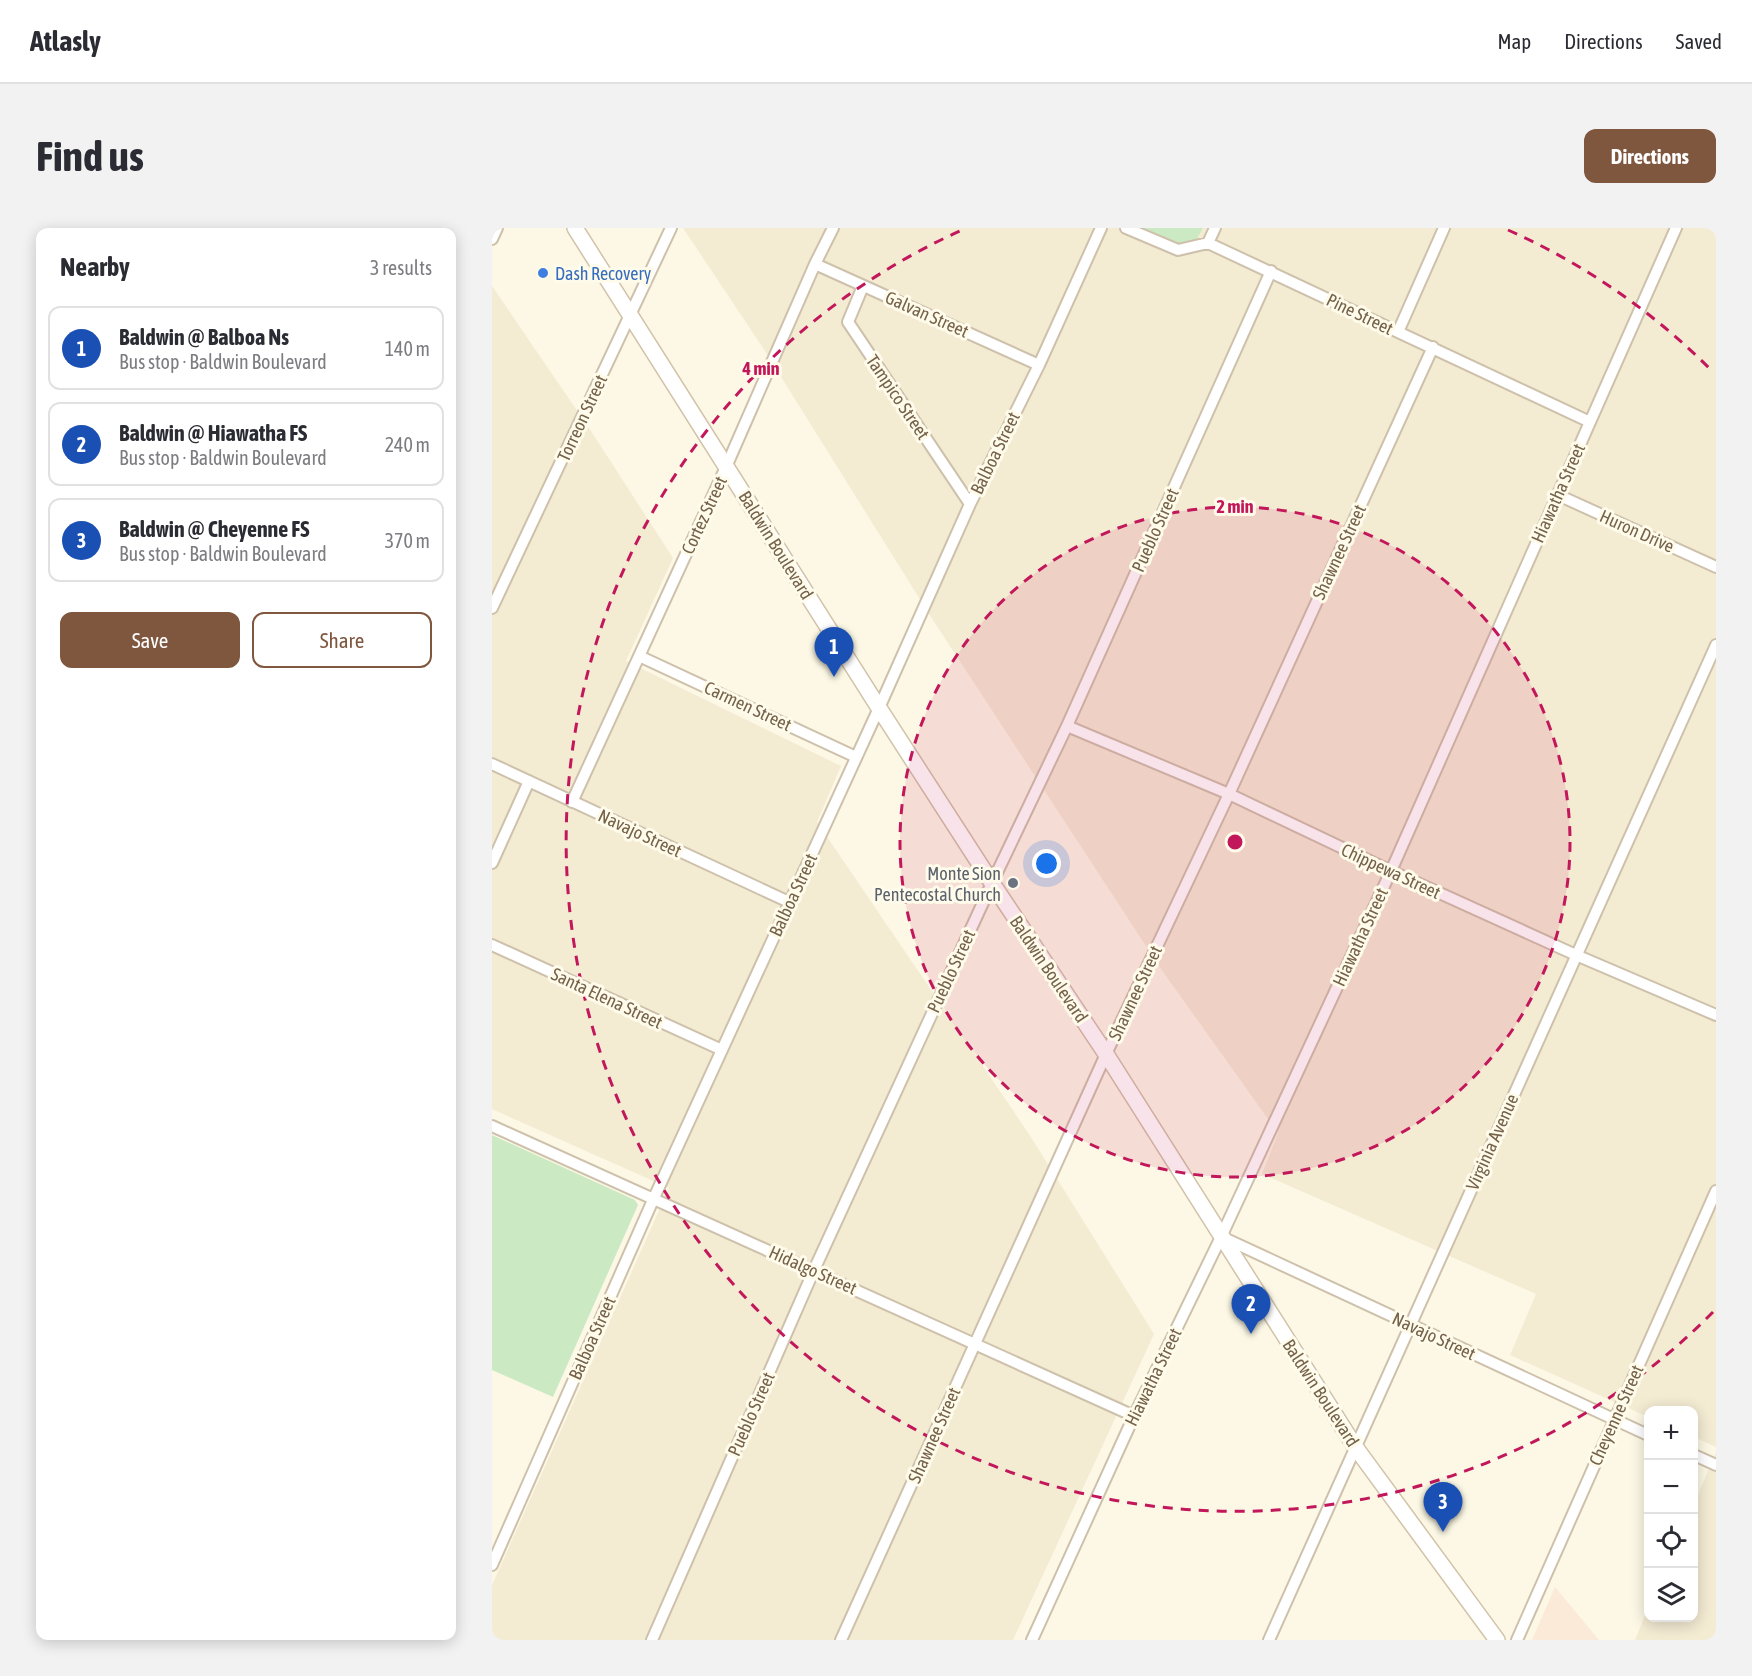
<!DOCTYPE html>
<meta charset="utf-8">
<style>
body{margin:0;font-family:"Asap Condensed",sans-serif;background:#f2f2f3;color:#2b2b33}
.controls{position:absolute;right:18px;bottom:18px;display:grid;overflow:hidden;border-radius:12px;box-shadow:0 3px 15px #0003}
.controls button{width:54px;height:54px;display:grid;place-items:center;padding:0;border:0;border-bottom:2px solid #e1e1e2;background:#fff;color:#2b2b33;font:30px sans-serif}
.you{position:absolute;left:555px;top:636px;width:21px;height:21px;margin:-15px;border:4px solid #fff;border-radius:50%;background:#1a73e8;box-shadow:0 0 0 9px #1a73e833}
.badge{display:grid;place-items:center;width:39px;height:39px;border-radius:50%;background:#7f563e;color:#fff;font-size:20px;font-weight:700}
.pin{position:absolute;translate:-50% -50px;filter:drop-shadow(0 2px 3px #0008)}
.pin::after{content:'';position:absolute;top:32px;width:21px;height:18px;background:inherit;clip-path:polygon(0 0,100% 0,50% 100%)}
.list{margin:0;padding:0;list-style:none}
h2{display:flex;justify-content:space-between;align-items:center;height:78px;margin:0;padding:0 24px;font-size:26px}
h2 small{font-size:20px;font-weight:400;color:#7c7c81}
.list li{display:grid;grid-template-columns:39px 1fr auto;gap:18px;align-items:center;box-sizing:border-box;height:84px;margin:0 12px 12px;padding:0 12px;border:2px solid #e1e1e2;border-radius:12px}
.list b{display:block;font-size:22px;white-space:nowrap}
.list p{margin:0;font-size:20px;white-space:nowrap;color:#7c7c81}
.list em{font-size:20px;font-style:normal;color:#7c7c81}
.actions{display:flex;gap:12px;padding:18px 24px}
.actions a{flex:1;padding:14px 0;border:2px solid #7f563e;border-radius:12px;text-align:center;font-size:21px;color:#7f563e}
.actions .main{background:#7f563e;color:#fff}
.icon{flex:none;width:33px;height:33px;fill:none;stroke:currentColor;stroke-width:2;stroke-linecap:round;stroke-linejoin:round}
.map{position:relative;flex:none;width:1224px;height:1412px;overflow:hidden;border-radius:12px}
header{display:flex;align-items:center;gap:36px;box-sizing:border-box;height:84px;padding:0 30px;background:#fff;border-bottom:2px solid #e1e1e2}
header strong{font-size:28px}
nav{display:flex;gap:33px;margin-inline-start:auto;font-size:21px}
.intro{display:flex;align-items:center;justify-content:space-between;box-sizing:border-box;height:144px;padding:0 36px}
h1{margin:0;font-size:42px}
.button{padding:15px 27px;border-radius:12px;background:#7f563e;color:#fff;font-size:21px;font-weight:700}
main{display:flex;gap:36px;padding:0 36px}
aside{flex:1;background:#fff;border-radius:12px;box-shadow:0 3px 15px #0003}
.map>svg:first-child{display:block}
.residential{fill:#f4ebd3}
.commercial{fill:#fcead9}
.green{fill:#cbeac3}
.lines{fill:none;stroke-linecap:round;stroke-linejoin:round}
.minor-casing{stroke:#cec1ab;stroke-width:14}
.secondary-casing{stroke:#d1c2a8;stroke-width:18}
.minor{stroke:#fff;stroke-width:10}
.secondary{stroke:#fff;stroke-width:15}
.ring{fill:none;stroke:#c2185b;stroke-width:3;stroke-dasharray:10 8}
.shop-dot{fill:#3f7fe0;stroke:#fffbeb;stroke-width:2}
.worship-dot{fill:#6b7280;stroke:#fffbeb;stroke-width:2}
.labels{text-anchor:middle;dominant-baseline:central;stroke-width:6;stroke-linejoin:round;paint-order:stroke}
.shop-label{font-size:18px;fill:#366cbe;stroke:#fffbeb;text-anchor:start}
.street-label{font-size:18px;fill:#75624a;stroke:#fffbeb}
.worship-label{font-size:18px;fill:#5b616d;stroke:#fffbeb;text-anchor:end}
.centre{fill:#c2185b;stroke:#fffbeb;stroke-width:3}
.ring-label{font-size:18px;text-anchor:middle;font-weight:bold;fill:#c2185b;stroke:#fffbeb;stroke-width:6;stroke-linejoin:round;paint-order:stroke}
</style>
<header>
<strong>Atlasly</strong>
<nav><a>Map</a><a>Directions</a><a>Saved</a></nav>
</header>
<div class="intro"><h1>Find us</h1><a class="button">Directions</a></div>
<main>
<aside>
<h2>Nearby<small>3 results</small></h2>
<ul class="list">
<li><span class="badge" style="background:#1a4fb4">1</span><div><b>Baldwin @ Balboa Ns</b><p>Bus stop · Baldwin Boulevard</p></div><em>140 m</em></li>
<li><span class="badge" style="background:#1a4fb4">2</span><div><b>Baldwin @ Hiawatha FS</b><p>Bus stop · Baldwin Boulevard</p></div><em>240 m</em></li>
<li><span class="badge" style="background:#1a4fb4">3</span><div><b>Baldwin @ Cheyenne FS</b><p>Bus stop · Baldwin Boulevard</p></div><em>370 m</em></li>
</ul>
<div class="actions"><a class="main">Save</a><a>Share</a></div>
</aside>
<div class="map">
<svg width="1224" height="1412" viewBox="0 0 1224 1412">
<rect width="100%" height="100%" fill="#fcf8e5"/>
<path class="residential" d="M 191,0 L 651,0 L 682,15 L 705,11 L 711,0 L 1224,0 L 1224,1219 L 1202,1209 L 1202,1182 L 1156,1182 L 1156,1189 L 1018,1127 L 1044,1066 L 770,946 L 786,905 L 669,741 L 439,389 L 269,117 Z
M 0,58 L 99,203 L 181,330 L 134,433 L 349,538 L 325,594 L 537,906 L 662,1106 L 521,1412 L 0,1412 L 0,1357 L 177,960 L 0,881 Z
M 1224,1224 L 1224,1412 L 1143,1412 L 1156,1380 L 1156,1390 L 1202,1390 L 1202,1276 Z"/>
<path class="commercial" d="M 1063,1359 L 1107,1412 L 1040,1412 Z"/>
<path class="green" d="M 651,0 L 711,0 L 705,11 C 687,23 668,8 651,0 Z
M 0,907 L 143,972 L 146,977 L 61,1169 L 0,1142 Z"/>
<g class="lines">
<defs>
<path id="minor" d="M 634,0 L 686,22 L 716,15 L 1098,194
M 0,11 L 5,0
M 716,15 L 723,0
M 323,36 L 547,137
M 371,58 L 356,94 L 478,276
M 906,104 L 952,0
M 1066,267 L 1224,339
M 0,380 L 179,0
M 147,428 L 364,529
M 575,498 L 737,566 L 899,643 L 1084,727 L 1224,787
M 0,536 L 297,674
M 80,574 L 234,239 L 323,36 L 341,0
M 0,635 L 37,553
M 0,717 L 230,822
M 0,898 L 642,1188
M 732,1010 L 1156,1207
M 1202,1227 L 1224,1237
M 0,1337 L 161,972 L 387,480 L 478,276 L 547,137 L 609,0
M 160,1412 L 322,1042 L 500,655 L 575,498 L 779,43
M 349,1412 L 614,826 L 737,566 L 941,119
M 540,1412 L 642,1188 L 729,1009 L 899,643 L 1184,0
M 777,1412 L 1224,417
M 1025,1412 L 1224,963"/>
<path id="secondary" d="M 83,0 L 387,480 L 500,655 L 614,826 L 864,1220 L 1005,1412"/>
</defs>
<use href="#minor" class="minor-casing"/>
<use href="#secondary" class="secondary-casing"/>
<use href="#minor" class="minor"/>
<use href="#secondary" class="secondary"/>
</g>
<circle cx="743" cy="614" r="335" fill="#c2185b" fill-opacity=".12"/>
<g class="ring">
<circle cx="743" cy="614" r="335"/>
<path d="M1221 1084A670 670 0 1 1 470 2M1016 2A670 670 0 0 1 1221 144"/>
</g>
<circle class="shop-dot" cx="51" cy="45" r="6"/>
<circle class="worship-dot" cx="521" cy="655" r="6"/>
<g class="labels">
<g class="shop-label">
<text x="63" y="45">Dash Recovery</text>
</g>
<g class="street-label">
<text transform="translate(435 86) rotate(24)">Galvan Street</text>
<text transform="translate(868 86) rotate(26)">Pine Street</text>
<text transform="translate(406 169) rotate(56)">Tampico Street</text>
<text transform="translate(90 190) rotate(-65)">Torreon Street</text>
<text transform="translate(503 225) rotate(-64)">Balboa Street</text>
<text transform="translate(1066 265) rotate(-66)">Hiawatha Street</text>
<text transform="translate(212 287) rotate(-65)">Cortez Street</text>
<text transform="translate(663 302) rotate(-66)">Pueblo Street</text>
<text transform="translate(1145 303) rotate(24)">Huron Drive</text>
<text transform="translate(284 317) rotate(58)">Baldwin Boulevard</text>
<text transform="translate(847 324) rotate(-65)">Shawnee Street</text>
<text transform="translate(256 478) rotate(25)">Carmen Street</text>
<text transform="translate(148 605) rotate(25)">Navajo Street</text>
<text transform="translate(899 643) rotate(25)">Chippewa Street</text>
<text transform="translate(301 667) rotate(-65)">Balboa Street</text>
<text transform="translate(868 709) rotate(-65)">Hiawatha Street</text>
<text transform="translate(557 741) rotate(56)">Baldwin Boulevard</text>
<text transform="translate(459 743) rotate(-65)">Pueblo Street</text>
<text transform="translate(643 765) rotate(-65)">Shawnee Street</text>
<text transform="translate(115 770) rotate(25)">Santa Elena Street</text>
<text transform="translate(1000 914) rotate(-66)">Virginia Avenue</text>
<text transform="translate(321 1042) rotate(24)">Hidalgo Street</text>
<text transform="translate(942 1108) rotate(25)">Navajo Street</text>
<text transform="translate(100 1110) rotate(-66)">Balboa Street</text>
<text transform="translate(661 1149) rotate(-64)">Hiawatha Street</text>
<text transform="translate(829 1165) rotate(57)">Baldwin Boulevard</text>
<text transform="translate(259 1186) rotate(-66)">Pueblo Street</text>
<text transform="translate(1124 1187) rotate(-66)">Cheyenne Street</text>
<text transform="translate(442 1207) rotate(-66)">Shawnee Street</text>
</g>
<g class="worship-label">
<text x="509" y="645">Monte Sion<tspan x="509" dy="21">Pentecostal Church</tspan></text>
</g>
</g>
<circle cx="743" cy="614" r="9" class="centre"/>
<g class="ring-label">
<text x="269" y="147">4 min</text>
<text x="743" y="285">2 min</text>
</g>
</svg>
<div class="controls">
<button>+</button>
<button>−</button>
<button><svg class="icon" aria-label="locate" viewBox="0 0 24 24"><circle cx="12" cy="12" r="6"/><path d="M12 2v4M12 18v4M2 12h4M18 12h4"/></svg></button>
<button><svg class="icon" aria-label="layers" viewBox="0 0 24 24"><path d="M12 4l9 5-9 5-9-5zM3 14l9 5 9-5"/></svg></button>
</div>
<div class="you"></div>
<div class="pin badge" style="left:342px;top:449px;background:#1a4fb4">1</div>
<div class="pin badge" style="left:759px;top:1106px;background:#1a4fb4">2</div>
<div class="pin badge" style="left:951px;top:1304px;background:#1a4fb4">3</div>
</div>
</main>
